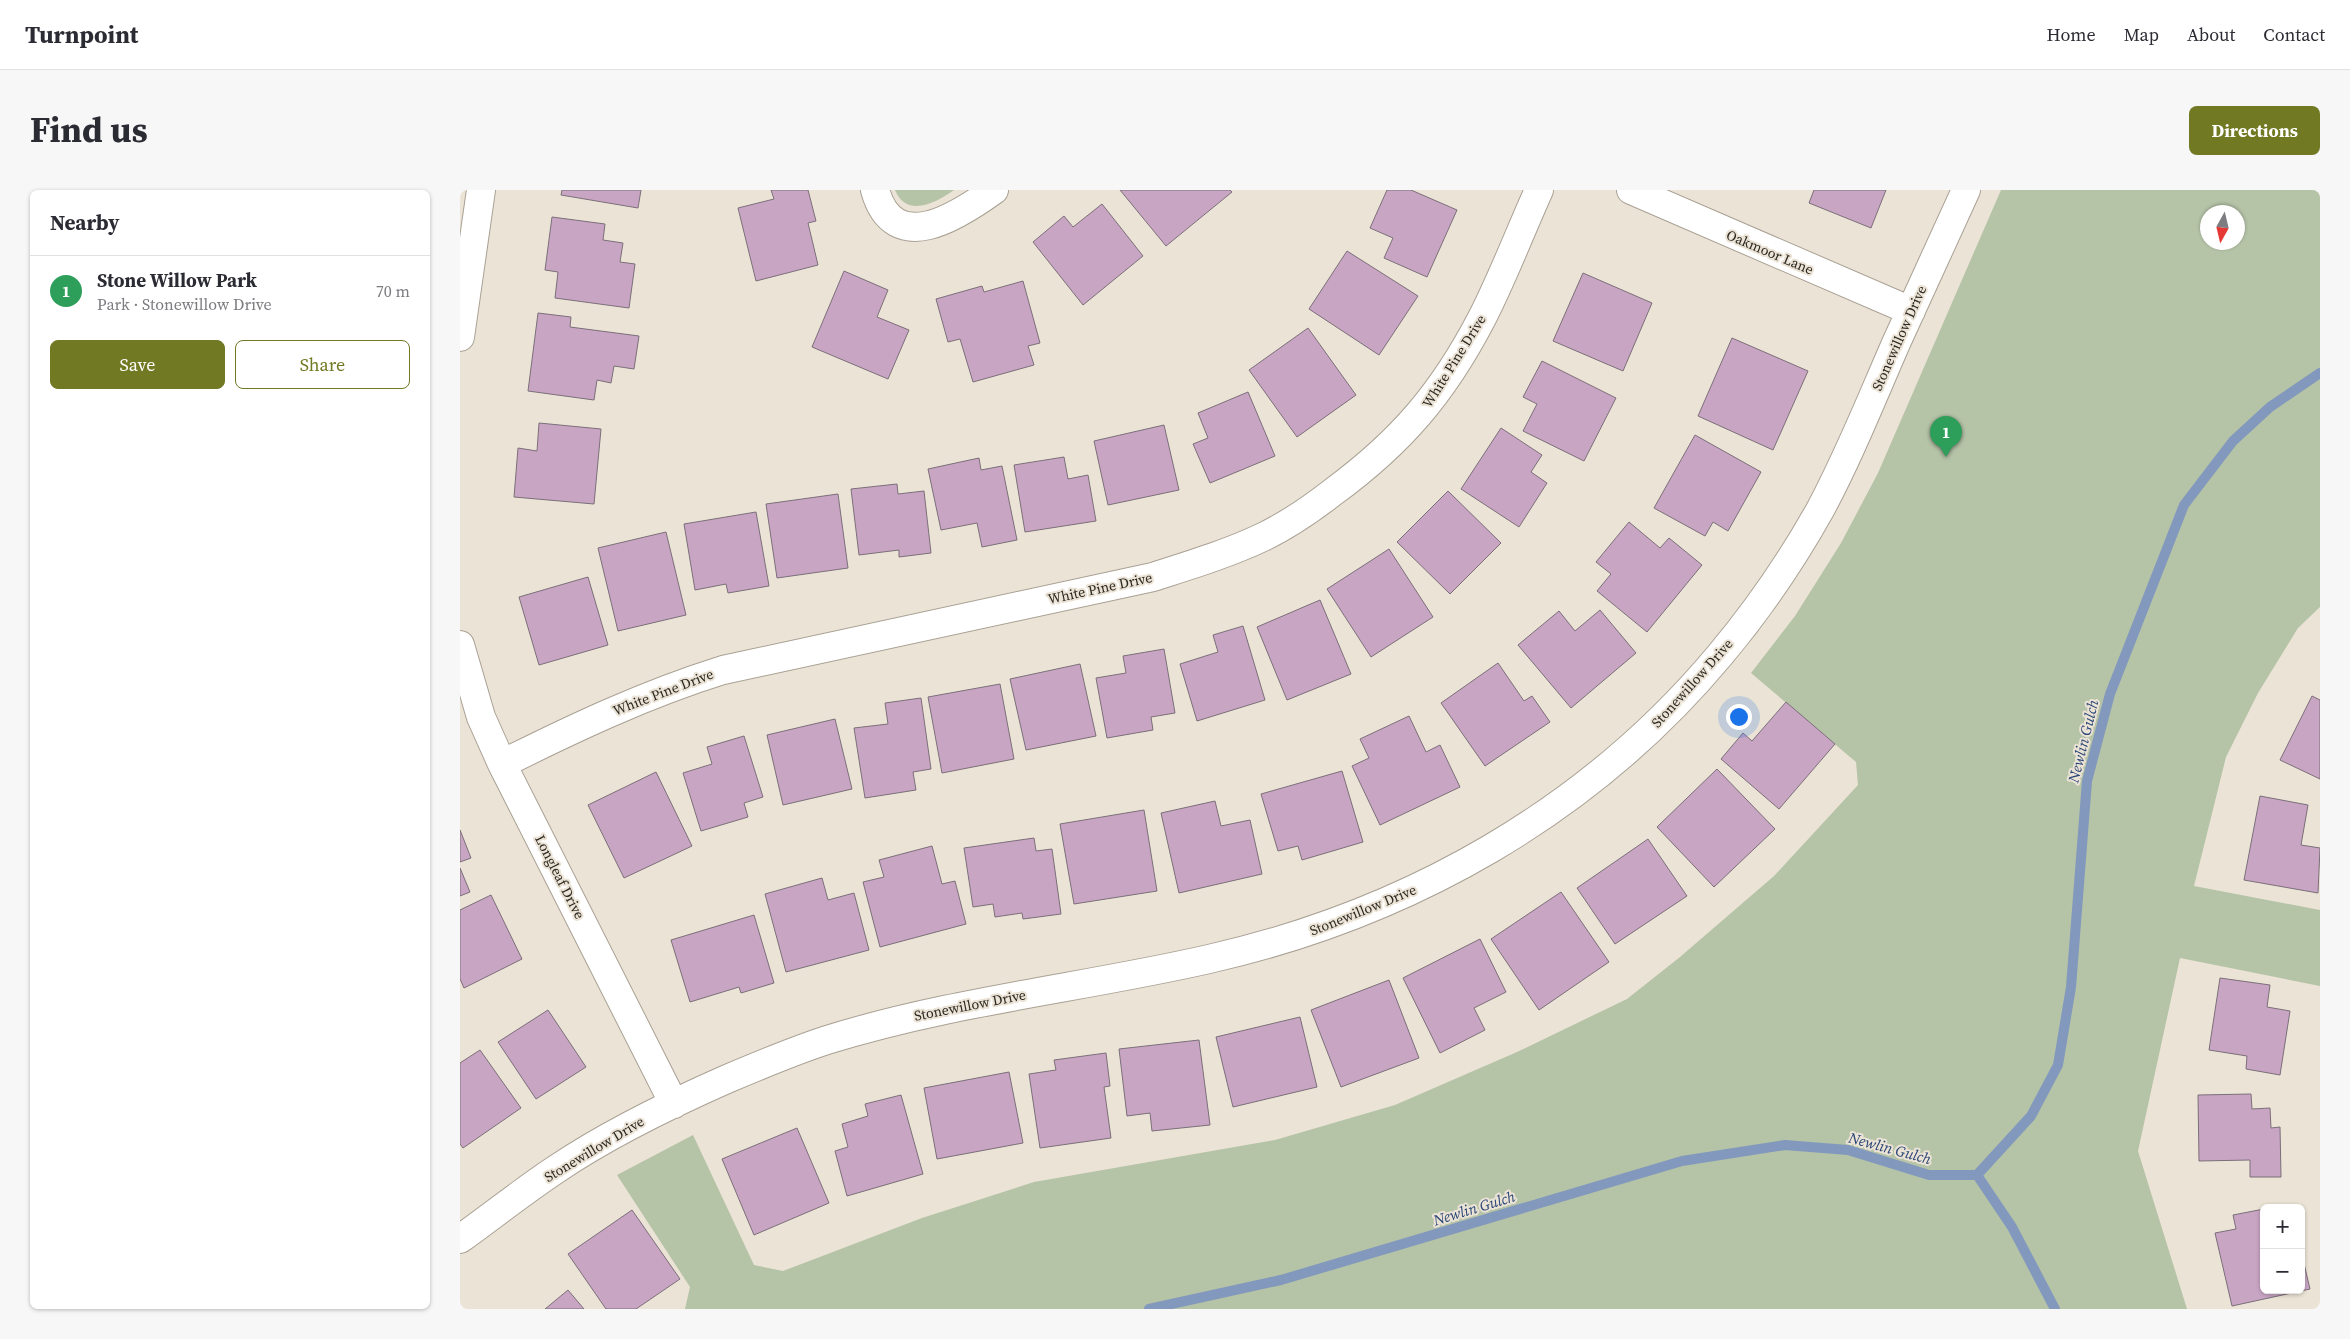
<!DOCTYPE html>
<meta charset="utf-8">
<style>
body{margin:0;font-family:"Source Serif 4",serif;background:#f7f7f7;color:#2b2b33}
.controls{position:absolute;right:15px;bottom:15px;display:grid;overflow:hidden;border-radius:8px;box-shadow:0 1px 4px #0004}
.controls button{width:45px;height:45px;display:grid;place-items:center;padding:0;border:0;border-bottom:1px solid #e1e1e2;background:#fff;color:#2b2b33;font:25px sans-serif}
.compass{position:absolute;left:1740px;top:15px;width:45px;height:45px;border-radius:50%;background:#fff;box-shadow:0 1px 4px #0004;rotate:188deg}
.you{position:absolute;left:1278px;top:526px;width:18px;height:18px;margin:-12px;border:4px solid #fff;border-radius:50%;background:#1a73e8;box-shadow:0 0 0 8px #1a73e833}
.badge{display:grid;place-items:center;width:32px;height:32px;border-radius:50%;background:#717923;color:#fff;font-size:16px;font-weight:700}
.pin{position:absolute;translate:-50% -41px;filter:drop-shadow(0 1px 2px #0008)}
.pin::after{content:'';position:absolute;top:26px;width:18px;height:15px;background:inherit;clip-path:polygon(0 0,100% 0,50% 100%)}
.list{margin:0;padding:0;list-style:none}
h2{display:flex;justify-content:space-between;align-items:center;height:65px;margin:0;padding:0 20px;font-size:21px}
h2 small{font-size:16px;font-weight:400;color:#7c7c81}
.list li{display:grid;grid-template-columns:32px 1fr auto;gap:15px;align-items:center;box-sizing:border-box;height:70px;padding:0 20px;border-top:1px solid #e1e1e2}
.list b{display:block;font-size:19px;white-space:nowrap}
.list p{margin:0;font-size:16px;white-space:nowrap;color:#7c7c81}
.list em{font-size:16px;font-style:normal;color:#7c7c81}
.actions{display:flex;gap:10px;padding:15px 20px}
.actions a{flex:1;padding:11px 0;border:1px solid #717923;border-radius:8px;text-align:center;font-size:18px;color:#717923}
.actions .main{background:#717923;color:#fff}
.map{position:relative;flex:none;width:1860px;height:1119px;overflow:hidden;border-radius:8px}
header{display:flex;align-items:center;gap:30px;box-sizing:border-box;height:70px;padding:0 25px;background:#fff;border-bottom:1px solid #e1e1e2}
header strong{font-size:24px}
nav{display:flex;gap:28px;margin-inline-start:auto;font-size:18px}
.intro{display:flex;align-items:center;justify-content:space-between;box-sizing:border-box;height:120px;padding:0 30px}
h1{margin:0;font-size:35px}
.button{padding:12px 22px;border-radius:8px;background:#717923;color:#fff;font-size:18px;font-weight:700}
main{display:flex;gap:30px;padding:0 30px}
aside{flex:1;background:#fff;border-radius:8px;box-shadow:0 1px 4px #0004}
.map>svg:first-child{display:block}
.green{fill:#b5c3a7;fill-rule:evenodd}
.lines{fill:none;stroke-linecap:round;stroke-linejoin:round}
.stream{stroke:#8298bd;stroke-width:10}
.building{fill:#c9a5c4;stroke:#7b6f79}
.minor-casing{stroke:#a9a194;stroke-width:30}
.minor{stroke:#fff;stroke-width:28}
.labels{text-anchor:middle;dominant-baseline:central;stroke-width:4;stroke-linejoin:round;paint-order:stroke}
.street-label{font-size:14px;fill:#2b2822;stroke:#ebe3d5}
.water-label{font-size:15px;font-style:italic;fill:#294677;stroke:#ebe3d5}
</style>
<header>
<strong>Turnpoint</strong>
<nav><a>Home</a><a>Map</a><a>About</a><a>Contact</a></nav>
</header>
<div class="intro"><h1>Find us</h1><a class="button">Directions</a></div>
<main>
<aside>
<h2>Nearby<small></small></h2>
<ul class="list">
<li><span class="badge" style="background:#2e9e5b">1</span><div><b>Stone Willow Park</b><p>Park · Stonewillow Drive</p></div><em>70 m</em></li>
</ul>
<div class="actions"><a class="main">Save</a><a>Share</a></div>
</aside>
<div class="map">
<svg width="1860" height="1119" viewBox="0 0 1860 1119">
<rect width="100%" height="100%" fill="#ebe3d5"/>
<path class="green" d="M 435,0 L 494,0 C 477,12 447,29 435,0 Z
M 1541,0 L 1860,0 L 1860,417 L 1838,438 L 1798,503 L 1766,567 L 1734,696 L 1860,720 L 1860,796 L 1720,768 L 1678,961 L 1727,1119 L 225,1119 L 230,1097 L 157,985 L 233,945 L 294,1075 L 323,1081 L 462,1028 L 574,992 L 815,950 L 935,915 L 1057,862 L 1167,809 L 1220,767 L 1314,686 L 1398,595 L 1396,572 L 1291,483 L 1335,426 L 1381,353 L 1418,283 ZM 1748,22 L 1778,22 L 1778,52 L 1748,52 Z"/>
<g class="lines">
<path class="stream" d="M 1517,985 L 1552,1037 L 1595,1119
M 689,1119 L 821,1090 L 1222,971 L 1325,955 L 1388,960 L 1469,985 L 1517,985 L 1571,926 L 1598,875 L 1611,797 L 1627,591 L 1650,504 L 1724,315 L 1773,251 L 1810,217 L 1860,183"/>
</g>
<path class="building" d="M 102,0 L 181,0 L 178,18 L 101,5 Z
M 311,0 L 348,0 L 356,31 L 348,33 L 358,75 L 296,91 L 278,18 L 314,9 Z
M 660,0 L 770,0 L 772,2 L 706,56 Z
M 927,0 L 951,0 L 997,20 L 967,87 L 924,68 L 933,48 L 910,38 Z
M 1354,0 L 1426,0 L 1411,38 L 1349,13 Z
M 642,14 L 683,66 L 623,115 L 573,52 L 604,26 L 613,37 Z
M 92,27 L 145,34 L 143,50 L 163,53 L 160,72 L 175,74 L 169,118 L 95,108 L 98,82 L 85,80 Z
M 887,61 L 958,106 L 919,165 L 849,119 Z
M 384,81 L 428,100 L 417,127 L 449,140 L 428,189 L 352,157 Z
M 1123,83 L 1192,113 L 1163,181 L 1093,151 Z
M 563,91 L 580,153 L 568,156 L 574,175 L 513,192 L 500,149 L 488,152 L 476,109 L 522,96 L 524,102 Z
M 78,123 L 111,127 L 110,137 L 179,146 L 174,179 L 154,176 L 151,193 L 137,190 L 134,210 L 68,201 Z
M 848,138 L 896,205 L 837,247 L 789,180 Z
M 1272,148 L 1348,181 L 1313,260 L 1238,226 Z
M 1082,171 L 1156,208 L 1124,271 L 1063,241 L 1077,214 L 1063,207 Z
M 788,202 L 815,266 L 750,293 L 733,254 L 748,248 L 738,223 Z
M 79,233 L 141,239 L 134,314 L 54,307 L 58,258 L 77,261 Z
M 704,235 L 719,300 L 648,315 L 634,251 Z
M 1041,238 L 1082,265 L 1071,282 L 1087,293 L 1059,337 L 1001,299 Z
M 1235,245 L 1301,282 L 1268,341 L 1253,332 L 1245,346 L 1194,318 Z
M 604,267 L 608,289 L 628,285 L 636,331 L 565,342 L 554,275 Z
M 519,268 L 521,280 L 542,276 L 557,350 L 522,357 L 517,333 L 481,340 L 468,279 Z
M 437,294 L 438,304 L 464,301 L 471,363 L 439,367 L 439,360 L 399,365 L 391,299 Z
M 988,301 L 1041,353 L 990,404 L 937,352 Z
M 378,304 L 388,378 L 317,388 L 306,314 Z
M 296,322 L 309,396 L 268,403 L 266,394 L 235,400 L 224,334 Z
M 1169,332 L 1200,358 L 1209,348 L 1242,375 L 1187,442 L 1137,401 L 1151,384 L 1136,372 Z
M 206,342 L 226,425 L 158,441 L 138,358 Z
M 929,359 L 973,427 L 911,467 L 867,399 Z
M 128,387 L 148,455 L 79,475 L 59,407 Z
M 860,410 L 891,484 L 827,510 L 797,437 Z
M 1140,420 L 1176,463 L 1111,518 L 1058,455 L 1099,421 L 1115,441 Z
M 783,436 L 805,510 L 737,531 L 720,474 L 758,462 L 753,445 Z
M 704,459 L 715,523 L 691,527 L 693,540 L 647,548 L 636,488 L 666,483 L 663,466 Z
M 1038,473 L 1064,511 L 1072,506 L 1090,532 L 1025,576 L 981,513 Z
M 620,474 L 636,546 L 566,560 L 550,489 Z
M 540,494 L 554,569 L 482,583 L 468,507 Z
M 1852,506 L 1860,510 L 1860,589 L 1820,570 Z
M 461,508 L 471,579 L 453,582 L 456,600 L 405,608 L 394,538 L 428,534 L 425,513 Z
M 1326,512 L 1375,554 L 1319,619 L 1261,569 L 1283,543 L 1292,551 Z
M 949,526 L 966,562 L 980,555 L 1000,597 L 920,635 L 892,576 L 909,568 L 900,549 Z
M 375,529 L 392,599 L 323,615 L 307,545 Z
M 284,546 L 303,607 L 284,613 L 288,627 L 241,641 L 223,583 L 252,574 L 247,557 Z
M 1257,579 L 1315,639 L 1254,697 L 1197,637 Z
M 882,581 L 903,652 L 842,670 L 838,656 L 818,661 L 801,604 Z
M 196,582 L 232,656 L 164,688 L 128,615 Z
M 1800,606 L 1848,615 L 1841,655 L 1860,658 L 1858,703 L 1784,690 Z
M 755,611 L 761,636 L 790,630 L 802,684 L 719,703 L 701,623 Z
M 684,620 L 697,701 L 614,714 L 600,634 Z
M 0,640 L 11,668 L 0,672 Z
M 574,648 L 576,661 L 592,659 L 601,724 L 563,729 L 562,723 L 535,727 L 533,714 L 513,717 L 504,658 Z
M 1188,649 L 1227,706 L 1155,754 L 1117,698 Z
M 472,656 L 482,694 L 495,691 L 506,734 L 420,757 L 403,692 L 424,687 L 419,670 Z
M 0,678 L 10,702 L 0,706 Z
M 362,688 L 368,710 L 394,703 L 409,760 L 326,782 L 305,704 Z
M 1101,702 L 1149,772 L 1079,820 L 1031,749 Z
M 31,705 L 62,769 L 4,798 L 0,789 L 0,720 Z
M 294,725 L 314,793 L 281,803 L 279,797 L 230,812 L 211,750 Z
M 1020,749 L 1046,802 L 1014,818 L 1025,840 L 980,863 L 943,788 Z
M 1760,788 L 1810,795 L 1807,817 L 1830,821 L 1820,885 L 1786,879 L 1787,866 L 1749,860 Z
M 929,790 L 959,868 L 881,897 L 851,820 Z
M 88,820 L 126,877 L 76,909 L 38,852 Z
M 840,827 L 857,897 L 773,917 L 756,847 Z
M 739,850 L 750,935 L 692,941 L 690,923 L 667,926 L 659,859 Z
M 20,860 L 61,918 L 3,958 L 0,954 L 0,873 Z
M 646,863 L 650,896 L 644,897 L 651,948 L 580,958 L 569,884 L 596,880 L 594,870 Z
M 549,882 L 563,953 L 477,969 L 464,898 Z
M 1791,904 L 1792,919 L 1810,918 L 1811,938 L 1820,937 L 1821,987 L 1790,987 L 1790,970 L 1739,971 L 1738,905 Z
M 441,905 L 463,984 L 387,1006 L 375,961 L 388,957 L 382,934 L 408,926 L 405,914 Z
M 337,938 L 369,1013 L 294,1045 L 262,969 Z
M 1804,1019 L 1804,1100 L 1841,1100 L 1841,1061 L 1850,1099 L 1772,1116 L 1755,1043 L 1776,1039 L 1773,1025 Z
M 172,1020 L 220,1089 L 176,1119 L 146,1119 L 108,1064 Z
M 108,1100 L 124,1119 L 85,1119 Z"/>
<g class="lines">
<defs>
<path id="minor" d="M 415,0 C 434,68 498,26 534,0
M 1171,0 L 1451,121
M 0,147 L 21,0
M 0,455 L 21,527 L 42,574 L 214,914
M 42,574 C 114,538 186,504 263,480 L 693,387 C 730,375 767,364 803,347 C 828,335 851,319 873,302 C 941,252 983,203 1022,128 C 1043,87 1060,42 1079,0
M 0,1049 C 32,1026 62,1002 95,980 C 148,944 208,915 267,889 C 300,875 333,861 367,850 C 492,811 622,798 749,769 C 948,724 1129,622 1260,465 C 1297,421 1332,370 1360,320 C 1389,266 1412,208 1437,151 C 1460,101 1483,50 1506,0"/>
</defs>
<use href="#minor" class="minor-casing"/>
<use href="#minor" class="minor"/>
</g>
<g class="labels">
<g class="street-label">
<text transform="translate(1310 62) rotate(23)">Oakmoor Lane</text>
<text transform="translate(1439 148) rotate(-66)">Stonewillow Drive</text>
<text transform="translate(994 171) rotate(-58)">White Pine Drive</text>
<text transform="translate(640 398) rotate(-12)">White Pine Drive</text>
<text transform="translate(1232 493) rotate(-48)">Stonewillow Drive</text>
<text transform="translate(203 502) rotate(-21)">White Pine Drive</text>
<text transform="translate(100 687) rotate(63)">Longleaf Drive</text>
<text transform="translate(903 720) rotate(-22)">Stonewillow Drive</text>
<text transform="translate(510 815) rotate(-11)">Stonewillow Drive</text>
<text transform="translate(134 959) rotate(-31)">Stonewillow Drive</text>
</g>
<g class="water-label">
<text transform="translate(1623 551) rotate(-76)">Newlin Gulch</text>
<text transform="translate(1430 958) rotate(15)">Newlin Gulch</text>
<text transform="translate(1014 1018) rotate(-17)">Newlin Gulch</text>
</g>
</g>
</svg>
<div class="controls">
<button>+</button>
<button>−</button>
</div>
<svg class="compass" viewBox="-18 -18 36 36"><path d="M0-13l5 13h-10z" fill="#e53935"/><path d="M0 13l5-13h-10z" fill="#7c7c81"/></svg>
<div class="you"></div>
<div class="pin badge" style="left:1486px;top:267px;background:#2e9e5b">1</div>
</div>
</main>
